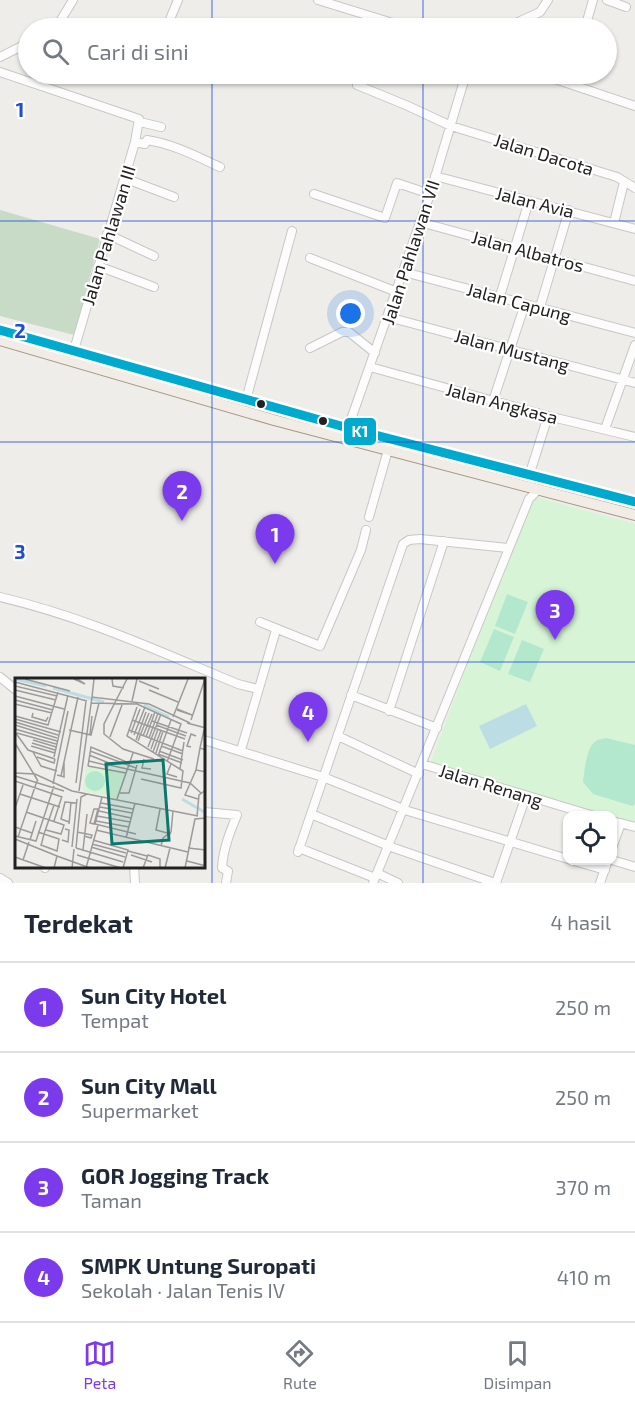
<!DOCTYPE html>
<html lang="id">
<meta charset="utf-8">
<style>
body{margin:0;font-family:"Exo 2",sans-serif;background:#f6f6f7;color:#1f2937}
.controls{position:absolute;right:18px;bottom:18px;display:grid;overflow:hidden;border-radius:12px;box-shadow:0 2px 4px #0004}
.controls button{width:54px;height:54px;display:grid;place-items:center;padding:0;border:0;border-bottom:2px solid #e0e1e3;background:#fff;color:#1f2937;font:30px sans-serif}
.you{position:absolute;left:351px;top:314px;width:21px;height:21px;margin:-15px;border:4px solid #fff;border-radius:50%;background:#1a73e8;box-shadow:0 0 0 9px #1a73e833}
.badge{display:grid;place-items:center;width:39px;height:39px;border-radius:50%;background:#7c3aed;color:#fff;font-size:20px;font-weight:700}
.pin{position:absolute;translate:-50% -50px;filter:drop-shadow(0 2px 3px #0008)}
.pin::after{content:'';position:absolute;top:32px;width:21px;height:18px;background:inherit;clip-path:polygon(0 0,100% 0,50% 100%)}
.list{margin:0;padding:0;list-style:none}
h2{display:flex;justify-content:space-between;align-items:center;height:78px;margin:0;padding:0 24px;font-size:26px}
h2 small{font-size:20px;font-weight:400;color:#747a83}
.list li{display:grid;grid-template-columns:39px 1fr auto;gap:18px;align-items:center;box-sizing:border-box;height:90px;padding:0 24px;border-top:2px solid #e0e1e3}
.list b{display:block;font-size:22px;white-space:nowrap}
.list p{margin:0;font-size:20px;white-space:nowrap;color:#747a83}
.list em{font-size:20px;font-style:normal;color:#747a83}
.icon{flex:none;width:33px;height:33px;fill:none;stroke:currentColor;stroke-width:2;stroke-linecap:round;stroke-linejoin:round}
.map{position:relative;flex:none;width:635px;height:883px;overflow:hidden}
.search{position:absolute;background:#fff;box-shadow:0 2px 4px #0004;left:18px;right:18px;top:18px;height:66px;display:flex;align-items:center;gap:15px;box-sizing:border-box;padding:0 21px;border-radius:33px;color:#747a83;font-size:22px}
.sheet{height:438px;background:#fff}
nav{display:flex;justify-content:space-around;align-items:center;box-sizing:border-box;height:84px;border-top:2px solid #e0e1e3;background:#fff;font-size:16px;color:#747a83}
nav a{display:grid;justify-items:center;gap:3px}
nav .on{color:#7c3aed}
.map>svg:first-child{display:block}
.cemetery{fill:#c7dbc7}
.park{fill:#d7f5d6}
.pitch{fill:#b3e8cf}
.water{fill:#bcdde4}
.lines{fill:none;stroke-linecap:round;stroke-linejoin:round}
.minor-casing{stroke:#c8c7c6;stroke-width:10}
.major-casing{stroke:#a69a85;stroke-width:12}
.minor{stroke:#fdfcfc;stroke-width:8}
.major{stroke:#f2ece6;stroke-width:10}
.bus-1-casing{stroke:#fff;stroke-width:14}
.bus-1{stroke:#00a9ce;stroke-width:9}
.grid{fill:none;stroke:#1d4ed8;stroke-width:1.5;stroke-opacity:0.55}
.bus-dot{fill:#212121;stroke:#fff;stroke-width:2}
.labels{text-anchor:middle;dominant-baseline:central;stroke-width:4.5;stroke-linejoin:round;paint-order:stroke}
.street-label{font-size:18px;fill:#212121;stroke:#fff}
.inset-river{fill:none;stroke:#bcdde4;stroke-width:3}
.inset-road{fill:none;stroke:#9d9b9a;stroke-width:1.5}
.view{fill:#0f766e;fill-opacity:0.15;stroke:#0f766e;stroke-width:3}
.inset-edge{fill:none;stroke:#212121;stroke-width:3}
.grid-label{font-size:20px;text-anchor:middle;font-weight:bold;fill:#1d4ed8;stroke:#fff;stroke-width:4.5;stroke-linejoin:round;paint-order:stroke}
.line-badge{stroke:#fff;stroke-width:2}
.badge-label{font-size:16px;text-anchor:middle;font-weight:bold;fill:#fff}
</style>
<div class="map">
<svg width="635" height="883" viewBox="0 0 635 883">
<rect width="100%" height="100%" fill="#efedea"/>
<path class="cemetery" d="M 0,210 L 100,239 L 74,335 L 0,316 Z"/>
<path class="park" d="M 532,496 L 635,524 L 635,827 L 613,821 L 612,816 L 594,815 L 430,764 L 510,550 Z"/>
<path class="pitch" d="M 507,594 L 528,602 L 515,634 L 495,626 Z
M 494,629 L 514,637 L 500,671 L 480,662 Z
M 522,640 L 544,649 L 530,682 L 508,674 Z
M 606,738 L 635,745 L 635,804 L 632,806 L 593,794 L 583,782 C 584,772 587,745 596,741 C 599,739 603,739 606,738 Z"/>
<path class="water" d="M 526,704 L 537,726 L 490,749 L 479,726 Z"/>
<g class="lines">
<defs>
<path id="minor" d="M 318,0 L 409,28
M 607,0 L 626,7
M 168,24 L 178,0
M 56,28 L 73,0
M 513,28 L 516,23 L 540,12 L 548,0
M 585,28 L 593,0
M 0,57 L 28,43
M 0,72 L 139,119 L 135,142 L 74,350
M 540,74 L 635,106
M 357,85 L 408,106 L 451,126 L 617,177 L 635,188
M 140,122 L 161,127
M 135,142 L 145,144 L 147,140 C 173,144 196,156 220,167
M 435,176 L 635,229
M 124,178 L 174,197
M 314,194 L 385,218 L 397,183 L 430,194
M 420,222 L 635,281
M 614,223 L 624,182
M 107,234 L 154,256
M 310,258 L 397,292
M 98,266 L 154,287
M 404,272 L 635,333
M 500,296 L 529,201
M 540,307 L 569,210
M 388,317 L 635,383
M 310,348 L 342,332 L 349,332 L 375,353
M 370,367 L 548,416 L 635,437
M 246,400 L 292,231
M 493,401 L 525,304
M 348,428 L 430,194 L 466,74
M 605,429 L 635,345
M 529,476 L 548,416
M 369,517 L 388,450
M 0,597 C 85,617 158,651 238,684 L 258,689
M 260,622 L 320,646 L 361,550 L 366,530
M 0,677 L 16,690
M 351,695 L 437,728
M 389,711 L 444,541
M 338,736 L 419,774
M 204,740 L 323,777 L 408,811 L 568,859
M 241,750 L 276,630
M 422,764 L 594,816
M 204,812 L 237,815 C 230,832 223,849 222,868 L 228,871 L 226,883
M 311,814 L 394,848 L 495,883
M 612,821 L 635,827
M 299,848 L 375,878
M 612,848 L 621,823
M 298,852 L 403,544 L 409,540 L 420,539 L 508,548
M 571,860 L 605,870
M 612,860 L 635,867
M 134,866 L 135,883
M 45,868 L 46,866
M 377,873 L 398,883
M 0,878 L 8,883
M 373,883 L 529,499 L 538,490
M 496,883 L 526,796
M 600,883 L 608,860"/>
<path id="major" d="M 0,330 L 348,428 L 635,502
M 0,340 L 274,420 L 635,515"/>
</defs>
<use href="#minor" class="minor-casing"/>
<use href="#major" class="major-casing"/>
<use href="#minor" class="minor"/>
<use href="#major" class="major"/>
<defs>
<path id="bus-1" d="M 0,330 L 348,428 L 635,502"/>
</defs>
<use href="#bus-1" class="bus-1-casing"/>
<use href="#bus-1" class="bus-1"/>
</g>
<path class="grid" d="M 212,0 L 212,28M 423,0 L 423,28M 212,74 L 212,883M 423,74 L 423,883M 0,221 L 635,221M 0,442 L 635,442M 0,662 L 635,662"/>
<g class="bus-dot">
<circle cx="261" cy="404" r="5"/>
<circle cx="323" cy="421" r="5"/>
</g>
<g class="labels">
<g class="street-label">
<text transform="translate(544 154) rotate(17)">Jalan Dacota</text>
<text transform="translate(535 202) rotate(14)">Jalan Avia</text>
<text transform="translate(108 235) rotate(-73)">Jalan Pahlawan III</text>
<text transform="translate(528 251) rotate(15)">Jalan Albatros</text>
<text transform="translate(410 252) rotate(-72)">Jalan Pahlawan VII</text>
<text transform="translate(519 302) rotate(15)">Jalan Capung</text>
<text transform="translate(512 350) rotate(15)">Jalan Mustang</text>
<text transform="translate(502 403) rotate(15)">Jalan Angkasa</text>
<text transform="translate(491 785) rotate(17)">Jalan Renang</text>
</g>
</g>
<g transform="translate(15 678)">
<rect width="190" height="190" fill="#efedea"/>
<path d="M 71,87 L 110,95 L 103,120 L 68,113 Z" fill="#d7f5d6"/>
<path d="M70 103a10 10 0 1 1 20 0a10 10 0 1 1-20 0Z" fill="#b3e8cf"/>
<path class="inset-river" d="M 0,1 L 31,8M 38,10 L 89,24M 129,27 L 154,39M 167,121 L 191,135"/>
<path class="inset-road" d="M 10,1 L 55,13M 59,1 L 70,6 L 62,1M 97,1 L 98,8 L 109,10M 112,1 L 89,46 L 89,56 L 108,71 L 139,81M 124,3 L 144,11M 0,4 L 72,23M 1,4 L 0,8 L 42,18M 0,12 L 41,22M 134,12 L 163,24M 0,18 L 49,31M 77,19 L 79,1M 0,22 L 38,32M 117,23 L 122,1M 76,25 L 122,26 L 166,46 L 152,84M 0,26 L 37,35M 122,29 L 114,52 L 168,73M 162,32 L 177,37 L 162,31M 18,35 L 17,39 L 31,43 L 33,39M 0,38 L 33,47 L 43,14M 158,39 L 173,1M 0,41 L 46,54M 117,42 L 170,61M 176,42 L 190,1M 137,43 L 172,55M 0,44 L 43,57M 172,45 L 191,50M 0,47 L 42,60M 141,47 L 171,58M 0,51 L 42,63M 54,52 L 76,57 L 84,25M 114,52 L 112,58 L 168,93 L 166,110 L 126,101M 0,54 L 13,72 L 40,81M 2,55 L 41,66M 116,55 L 125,31M 75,56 L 77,38M 119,57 L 130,29M 128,58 L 137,36M 95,59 L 107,27M 131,59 L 140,34M 134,60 L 143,35M 18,62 L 41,69M 121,62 L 131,34M 123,63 L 134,35M 0,65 L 23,103M 17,65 L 40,72M 16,68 L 40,75M 146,68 L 168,76M 133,69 L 146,36M 176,69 L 172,68 L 176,56 L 181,58M 185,70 L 189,52M 136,71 L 143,51M 191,72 L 185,70 L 181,92 L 191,94M 75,73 L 121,90M 144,73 L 168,82M 18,74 L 26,88 L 42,93M 138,74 L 146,52M 141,75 L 148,53M 143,76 L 167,85M 74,77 L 94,85M 143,78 L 156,42M 22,79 L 39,85 L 40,81M 39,79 L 53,17M 129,81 L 127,90 L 136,91M 74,83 L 94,88M 156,86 L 152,96 L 162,99M 94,87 L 175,105 L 186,115M 73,88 L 76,69 L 114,85M 73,88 L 111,95M 165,91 L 169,64M 181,92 L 170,117 L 183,121M 0,95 L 20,96 L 57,113 L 183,138M 42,97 L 46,98 L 63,19M 0,98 L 49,113M 46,98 L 49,99 L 49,84M 0,103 L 47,119M 61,105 L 71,23M 38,106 L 53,33M 64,113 L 77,19 L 134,26 L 175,45M 105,115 L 114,115 L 122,87M 5,116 L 45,129M 87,119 L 80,146 L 121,156M 102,121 L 118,75M 86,125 L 118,131M 85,129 L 117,135M 0,130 L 8,107M 79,131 L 83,131 L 79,146 L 75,145 ZM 145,131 L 141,152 L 156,156M 84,133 L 116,140M 11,134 L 49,147 L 46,156 L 31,152M 82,138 L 115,144M 182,138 L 184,117 L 191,112M 39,143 L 47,118M 81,143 L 114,149M 54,144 L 46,141 L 50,124 L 61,125M 54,146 L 56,124M 0,149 L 17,155M 81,152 L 173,174M 23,154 L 44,161 L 42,173 L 26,167 L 27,164 L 29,156 L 39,127M 62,154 L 77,157 L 76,160 L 69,158M 0,158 L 21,163 L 39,108M 3,159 L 22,103M 111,160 L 120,125M 0,161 L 42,178 L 39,190M 15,162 L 21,143M 47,162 L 53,164 L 54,152 L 50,151M 78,162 L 113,172 L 108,190M 77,166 L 111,175M 146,168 L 148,160 L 156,154 L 158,133M 57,169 L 62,121M 76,169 L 110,179M 61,170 L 108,184M 61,170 L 66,119 L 72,116M 173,170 L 191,172M 68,172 L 72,136M 113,173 L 132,178M 62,177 L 106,190M 116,177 L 137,184M 42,178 L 75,190M 0,179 L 31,190M 8,182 L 14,164M 172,183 L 191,188M 57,190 L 59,171M 71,190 L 83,147M 128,190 L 133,177 L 145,181 L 145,190M 150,190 L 155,170M 170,190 L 180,141 L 191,140"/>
<path class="view" d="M 148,82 L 154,162 L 97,166 L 91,86 Z"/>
<rect width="190" height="190" class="inset-edge"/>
</g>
<g class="grid-label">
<text x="20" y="117">1</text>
<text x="20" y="338">2</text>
<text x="20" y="559">3</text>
</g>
<rect class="line-badge" x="343" y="417" width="34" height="29" rx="6" fill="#00a9ce"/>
<g class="badge-label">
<text x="360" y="437">K1</text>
</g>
</svg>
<div class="controls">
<button><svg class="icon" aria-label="locate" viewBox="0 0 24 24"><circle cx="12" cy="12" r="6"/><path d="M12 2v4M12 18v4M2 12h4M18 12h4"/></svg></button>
</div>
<div class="you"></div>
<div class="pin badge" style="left:275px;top:564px">1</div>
<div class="pin badge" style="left:182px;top:521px">2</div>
<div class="pin badge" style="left:555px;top:640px">3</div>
<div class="pin badge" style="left:308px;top:742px">4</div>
<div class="search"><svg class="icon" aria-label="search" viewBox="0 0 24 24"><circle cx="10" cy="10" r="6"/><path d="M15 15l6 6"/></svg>Cari di sini</div>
</div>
<section class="sheet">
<h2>Terdekat<small>4 hasil</small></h2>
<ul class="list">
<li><span class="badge">1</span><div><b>Sun City Hotel</b><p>Tempat</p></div><em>250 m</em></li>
<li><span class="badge">2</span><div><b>Sun City Mall</b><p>Supermarket</p></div><em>250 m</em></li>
<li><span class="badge">3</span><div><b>GOR Jogging Track</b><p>Taman</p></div><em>370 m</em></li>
<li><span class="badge">4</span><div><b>SMPK Untung Suropati</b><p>Sekolah · Jalan Tenis IV</p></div><em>410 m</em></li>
</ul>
</section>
<nav>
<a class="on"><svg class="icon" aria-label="map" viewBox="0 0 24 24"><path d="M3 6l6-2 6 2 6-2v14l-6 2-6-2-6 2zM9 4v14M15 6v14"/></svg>Peta</a>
<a><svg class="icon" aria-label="directions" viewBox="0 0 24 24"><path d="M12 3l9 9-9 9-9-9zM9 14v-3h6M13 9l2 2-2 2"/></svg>Rute</a>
<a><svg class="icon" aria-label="saved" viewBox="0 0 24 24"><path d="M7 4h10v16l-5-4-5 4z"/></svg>Disimpan</a>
</nav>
